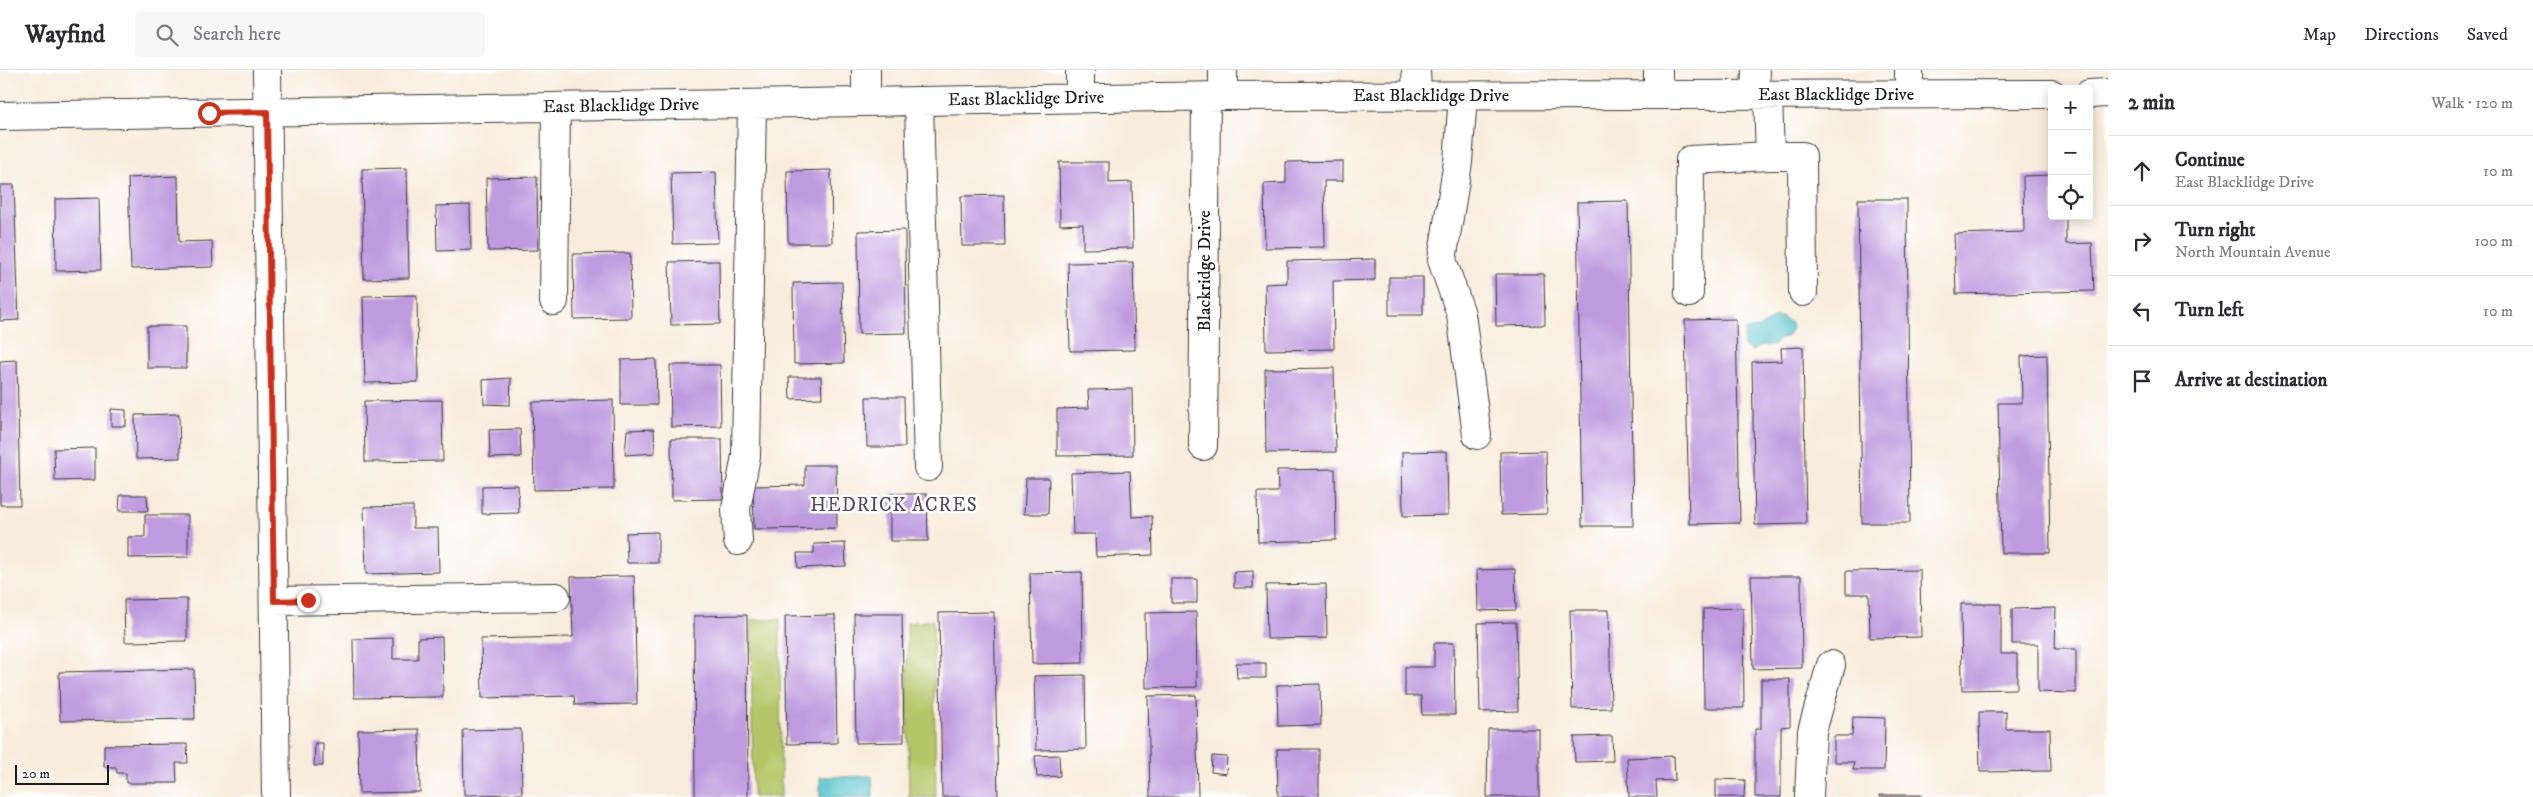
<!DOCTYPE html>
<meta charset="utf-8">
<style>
body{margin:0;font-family:"IM FELL DW Pica",serif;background:#f7f7f7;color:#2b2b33}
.controls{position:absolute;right:15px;top:15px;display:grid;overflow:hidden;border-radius:5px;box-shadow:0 2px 12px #0003}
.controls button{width:45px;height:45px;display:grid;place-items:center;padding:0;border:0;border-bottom:1px solid #e1e1e2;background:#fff;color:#2b2b33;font:25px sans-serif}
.scale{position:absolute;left:15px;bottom:12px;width:94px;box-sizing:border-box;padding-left:5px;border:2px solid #1c1c1c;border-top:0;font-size:14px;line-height:18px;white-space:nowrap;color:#1c1c1c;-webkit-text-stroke:4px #fff;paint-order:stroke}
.stop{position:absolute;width:15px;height:15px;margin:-11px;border:4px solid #c8321e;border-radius:50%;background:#fff}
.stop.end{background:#c8321e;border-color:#fff;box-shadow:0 1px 5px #0008}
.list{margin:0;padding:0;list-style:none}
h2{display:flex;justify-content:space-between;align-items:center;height:65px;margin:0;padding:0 20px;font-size:21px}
h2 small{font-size:16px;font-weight:400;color:#7c7c81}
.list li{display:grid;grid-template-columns:32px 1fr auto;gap:15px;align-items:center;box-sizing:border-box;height:70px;padding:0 20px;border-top:1px solid #e1e1e2}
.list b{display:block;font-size:19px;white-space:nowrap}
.list p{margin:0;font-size:16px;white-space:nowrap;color:#7c7c81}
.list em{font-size:16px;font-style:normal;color:#7c7c81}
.icon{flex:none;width:28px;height:28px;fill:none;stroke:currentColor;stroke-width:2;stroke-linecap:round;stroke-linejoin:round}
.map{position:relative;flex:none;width:2108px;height:727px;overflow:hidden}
header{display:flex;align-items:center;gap:30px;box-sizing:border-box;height:70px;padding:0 25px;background:#fff;border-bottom:1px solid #e1e1e2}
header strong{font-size:24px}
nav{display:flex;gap:28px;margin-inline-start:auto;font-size:18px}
.search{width:350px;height:45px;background:#f7f7f7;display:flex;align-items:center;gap:12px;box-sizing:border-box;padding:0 18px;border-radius:5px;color:#7c7c81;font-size:19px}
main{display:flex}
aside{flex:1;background:#fff}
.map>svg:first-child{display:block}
.green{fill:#b5c668;stroke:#687142}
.water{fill:#54c2c9;stroke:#386f72}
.building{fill:#be9bdf}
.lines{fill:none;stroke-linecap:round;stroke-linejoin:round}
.minor-casing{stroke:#3d3b39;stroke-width:30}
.minor{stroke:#fff;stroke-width:28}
.route{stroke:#c8321e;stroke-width:6}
.labels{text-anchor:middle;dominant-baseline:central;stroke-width:5;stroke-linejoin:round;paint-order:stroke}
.street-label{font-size:18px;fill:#1c1c1c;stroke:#fff}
.neighbourhood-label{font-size:19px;letter-spacing:1px;fill:#554860;stroke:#fff}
</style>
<header>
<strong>Wayfind</strong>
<div class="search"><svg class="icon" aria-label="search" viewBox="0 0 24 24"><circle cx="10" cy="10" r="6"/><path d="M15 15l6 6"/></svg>Search here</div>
<nav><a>Map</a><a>Directions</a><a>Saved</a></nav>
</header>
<main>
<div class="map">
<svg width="2108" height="727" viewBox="0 0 2108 727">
<rect width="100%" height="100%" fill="#fff"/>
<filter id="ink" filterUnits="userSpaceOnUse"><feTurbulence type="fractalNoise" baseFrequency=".02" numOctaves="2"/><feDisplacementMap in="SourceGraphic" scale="10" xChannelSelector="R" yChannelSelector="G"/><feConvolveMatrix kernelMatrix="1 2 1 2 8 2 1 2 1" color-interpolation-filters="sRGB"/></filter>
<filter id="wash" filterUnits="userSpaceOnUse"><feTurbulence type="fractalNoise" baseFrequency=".0096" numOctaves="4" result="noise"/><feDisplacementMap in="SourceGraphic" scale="20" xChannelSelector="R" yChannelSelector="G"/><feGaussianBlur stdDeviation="1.12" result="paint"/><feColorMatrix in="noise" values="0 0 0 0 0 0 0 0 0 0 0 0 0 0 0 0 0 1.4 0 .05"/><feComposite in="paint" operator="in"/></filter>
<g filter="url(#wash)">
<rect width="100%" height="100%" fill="#f8ecdc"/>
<path class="green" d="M 780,549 L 781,727 L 753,727 L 751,550 Z
M 933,550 L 936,727 L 909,727 L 907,553 Z"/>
<path class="water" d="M 1776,247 L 1782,247 L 1792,254 L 1791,261 L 1787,267 L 1780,268 L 1773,276 L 1763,275 L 1751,281 L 1743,275 L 1745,260 L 1758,258 Z
M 872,706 L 873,727 L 820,727 L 820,707 Z"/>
<g id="blocks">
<path class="building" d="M 1343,91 L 1343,111 L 1324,111 L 1325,177 L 1265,178 L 1264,114 L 1286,113 L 1286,92 Z
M 1059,92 L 1109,92 L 1109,113 L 1132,112 L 1133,178 L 1083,179 L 1083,154 L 1060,155 Z
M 407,98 L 409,208 L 364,209 L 362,99 Z
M 831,100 L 832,173 L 788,173 L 787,101 Z
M 716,102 L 718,173 L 673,174 L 671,103 Z
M 2052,105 L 2052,146 L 2066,146 L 2066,174 L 2092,173 L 2094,221 L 1956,224 L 1954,164 L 2024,162 L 2023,106 Z
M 178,106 L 179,172 L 212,171 L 213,197 L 131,199 L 128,108 Z
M 537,107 L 538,180 L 488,181 L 486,108 Z
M 0,115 L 14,115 L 19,250 L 0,251 Z
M 1004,125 L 1005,176 L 962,176 L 961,126 Z
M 99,128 L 101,200 L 56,201 L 55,129 Z
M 1858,129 L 1907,129 L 1910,453 L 1862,453 Z
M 1628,131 L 1633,456 L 1582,456 L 1577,132 Z
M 470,135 L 471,180 L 437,181 L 436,136 Z
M 905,160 L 906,263 L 859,264 L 858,161 Z
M 630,183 L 631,248 L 574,249 L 573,184 Z
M 1375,189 L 1375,210 L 1333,211 L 1334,279 L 1266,280 L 1265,214 L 1287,213 L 1287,191 Z
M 719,191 L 720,254 L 671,255 L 669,192 Z
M 1133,192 L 1135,280 L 1070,281 L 1068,193 Z
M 1495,204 L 1544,204 L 1545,255 L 1496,256 Z
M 1389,207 L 1423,207 L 1423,245 L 1389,245 Z
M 842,212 L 844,293 L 794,294 L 793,213 Z
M 417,225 L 418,312 L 365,313 L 363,226 Z
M 1736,249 L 1740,453 L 1689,454 L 1685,250 Z
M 147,256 L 186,256 L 186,298 L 147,298 Z
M 1803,277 L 1806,454 L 1755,455 L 1752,292 L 1782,291 L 1781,278 Z
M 2047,285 L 2050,483 L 2001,483 L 1998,333 L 2022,333 L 2021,286 Z
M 656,289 L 657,335 L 621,335 L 621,290 Z
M 17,290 L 20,435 L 0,435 L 0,291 Z
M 670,295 L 720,295 L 721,356 L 671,357 Z
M 1334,298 L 1336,382 L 1266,383 L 1265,299 Z
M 789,307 L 821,307 L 822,328 L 790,329 Z
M 511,308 L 510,335 L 484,334 L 483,310 Z
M 1132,319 L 1133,385 L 1057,386 L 1057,339 L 1089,338 L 1088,320 Z
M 866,327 L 904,327 L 905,377 L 867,377 Z
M 442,330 L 443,391 L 365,392 L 364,331 Z
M 613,330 L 614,419 L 534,420 L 532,332 Z
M 111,339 L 126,340 L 126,356 L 111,356 Z
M 179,344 L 180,388 L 136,389 L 135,345 Z
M 520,359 L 521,387 L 490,388 L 489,360 Z
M 654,359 L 655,383 L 625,385 L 627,360 Z
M 671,369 L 722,369 L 723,429 L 672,430 Z
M 95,378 L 95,410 L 55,411 L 54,379 Z
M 1447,381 L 1448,445 L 1403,446 L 1402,382 Z
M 1546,381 L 1547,444 L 1501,445 L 1500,382 Z
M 805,395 L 836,395 L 837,458 L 754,459 L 753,416 L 805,415 Z
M 1335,399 L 1336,470 L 1258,472 L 1257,422 L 1278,422 L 1277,400 Z
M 1130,401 L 1132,447 L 1152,446 L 1153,485 L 1096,487 L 1095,464 L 1073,464 L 1071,403 Z
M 1026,408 L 1049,408 L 1048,444 L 1024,444 Z
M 518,415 L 519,443 L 482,444 L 482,416 Z
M 890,424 L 927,424 L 928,471 L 890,471 Z
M 120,425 L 147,425 L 148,441 L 119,441 Z
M 413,436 L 413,458 L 438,458 L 439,502 L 366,504 L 364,437 Z
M 145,445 L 188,445 L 188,487 L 128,488 L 128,467 L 145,467 Z
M 658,462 L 658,493 L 627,493 L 626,463 Z
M 845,473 L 846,496 L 798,498 L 797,483 L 814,483 L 814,474 Z
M 1515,499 L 1516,540 L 1478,541 L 1477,500 Z
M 1920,500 L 1921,567 L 1870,568 L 1869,524 L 1846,524 L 1846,501 Z
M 1253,501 L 1253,518 L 1234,518 L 1234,502 Z
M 1082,502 L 1083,593 L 1032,594 L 1030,503 Z
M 634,506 L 637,634 L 575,635 L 574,626 L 482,628 L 481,569 L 573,567 L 571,507 Z
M 1751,506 L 1801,506 L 1802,598 L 1753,599 Z
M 1171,509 L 1197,509 L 1197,533 L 1171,533 Z
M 1326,514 L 1327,568 L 1267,569 L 1266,515 Z
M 187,529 L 187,571 L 125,572 L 124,530 Z
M 1961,534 L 2001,534 L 2001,584 L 2017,584 L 2017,619 L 1962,620 Z
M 1743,538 L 1744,638 L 1704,638 L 1703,539 Z
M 2056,538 L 2055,579 L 2076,579 L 2076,623 L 2038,622 L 2038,574 L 2012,574 L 2012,539 Z
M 1570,540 L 1609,540 L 1611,638 L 1572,639 Z
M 994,542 L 998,727 L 942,727 L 939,543 Z
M 1196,542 L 1197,617 L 1146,618 L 1145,543 Z
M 854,544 L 902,544 L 904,672 L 856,673 Z
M 747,545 L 748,727 L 695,727 L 694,546 Z
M 835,545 L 837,673 L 787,674 L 785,546 Z
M 1516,552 L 1518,641 L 1480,642 L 1478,553 Z
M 442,567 L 443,627 L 354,628 L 353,569 L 393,568 L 393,589 L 418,589 L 418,568 Z
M 1434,573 L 1454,573 L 1455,645 L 1422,645 L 1421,626 L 1405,626 L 1405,597 L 1434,597 Z
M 1236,593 L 1266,593 L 1266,608 L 1237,608 Z
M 194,599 L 195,649 L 60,651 L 59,602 Z
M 1085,605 L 1086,679 L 1036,680 L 1034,606 Z
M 1761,609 L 1790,609 L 1790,656 L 1781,657 L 1781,727 L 1755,727 L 1755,659 L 1761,659 Z
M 1320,614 L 1321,655 L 1278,656 L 1277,615 Z
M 1196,625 L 1198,727 L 1150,727 L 1148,626 Z
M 1979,642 L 2006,642 L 2006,659 L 2050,659 L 2051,701 L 1980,702 Z
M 1853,647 L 1885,648 L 1884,700 L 1853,700 L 1854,692 L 1834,692 L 1834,666 L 1852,666 Z
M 419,659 L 420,722 L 359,723 L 358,660 Z
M 521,659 L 522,724 L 464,725 L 463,660 Z
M 1488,659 L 1539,659 L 1539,727 L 1487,727 Z
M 1612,666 L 1613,691 L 1575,692 L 1574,667 Z
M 315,673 L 323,673 L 323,696 L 314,696 Z
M 187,674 L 188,693 L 176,693 L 177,713 L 126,713 L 126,703 L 117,703 L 116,697 L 104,697 L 104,675 Z
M 1277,679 L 1319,679 L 1319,727 L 1278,727 Z
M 1059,685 L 1060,706 L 1037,707 L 1035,686 Z
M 1212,686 L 1227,687 L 1226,704 L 1211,702 Z
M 1674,686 L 1675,710 L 1656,711 L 1657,727 L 1629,727 L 1627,688 Z
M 1716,709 L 1745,710 L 1744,727 L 1716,727 Z
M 1880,725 L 1921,725 L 1921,727 L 1880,727 Z"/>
</g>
</g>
<g filter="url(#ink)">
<use href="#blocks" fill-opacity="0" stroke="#3d3b39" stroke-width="1"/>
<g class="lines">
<defs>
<path id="minor" d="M 267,0 L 276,727
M 866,0 L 866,32
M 1223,0 L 1223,26
M 1416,0 L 1417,26
M 1909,24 L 1909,0
M 2089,24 L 2108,23
M 1658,25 L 1658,0
M 1755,25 L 1756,0
M 1463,26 L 1458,92 L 1442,190 L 1461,244 L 1477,365
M 1080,28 L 1080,0
M 919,31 L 928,397
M 0,46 L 1223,26 L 2052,24
M 1770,86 L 1802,86 L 1803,222
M 1689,223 L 1690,90 L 1770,86 L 1768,25
M 554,231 L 556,37
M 1203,376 L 1206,27
M 738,471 L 736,439 L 746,386 L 752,34
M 274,531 L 556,527
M 1809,727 L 1812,661 L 1831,595"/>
</defs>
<use href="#minor" class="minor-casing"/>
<use href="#minor" class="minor"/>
</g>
</g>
<g class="lines" filter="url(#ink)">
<path class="route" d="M 209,43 L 267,42 L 274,531 L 308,530"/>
</g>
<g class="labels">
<g class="street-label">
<text x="1836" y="25">East Blacklidge Drive</text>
<text x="1431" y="26">East Blacklidge Drive</text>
<text transform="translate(1026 29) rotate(-1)">East Blacklidge Drive</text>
<text transform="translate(621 36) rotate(-1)">East Blacklidge Drive</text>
<text transform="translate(1205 201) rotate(-90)">Blackridge Drive</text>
</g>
<g class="neighbourhood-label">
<text x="894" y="435">HEDRICK ACRES</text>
</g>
</g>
</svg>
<div class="controls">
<button>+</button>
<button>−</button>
<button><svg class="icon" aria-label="locate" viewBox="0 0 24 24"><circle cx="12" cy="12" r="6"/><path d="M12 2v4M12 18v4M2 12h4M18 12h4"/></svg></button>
</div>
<div class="scale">20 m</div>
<div class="stop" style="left:209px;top:43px"></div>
<div class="stop end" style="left:308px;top:530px"></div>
</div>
<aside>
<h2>2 min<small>Walk · 120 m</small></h2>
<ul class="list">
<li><svg class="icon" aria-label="ahead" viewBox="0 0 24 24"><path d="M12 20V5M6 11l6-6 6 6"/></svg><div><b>Continue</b><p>East Blacklidge Drive</p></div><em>10 m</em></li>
<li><svg class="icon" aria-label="right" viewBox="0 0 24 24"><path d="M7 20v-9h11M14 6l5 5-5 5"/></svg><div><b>Turn right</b><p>North Mountain Avenue</p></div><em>100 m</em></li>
<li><svg class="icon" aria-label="left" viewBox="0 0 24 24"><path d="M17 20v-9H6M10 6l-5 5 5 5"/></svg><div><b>Turn left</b></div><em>10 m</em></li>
<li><svg class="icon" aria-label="arrive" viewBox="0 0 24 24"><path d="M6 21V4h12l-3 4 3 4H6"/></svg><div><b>Arrive at destination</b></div></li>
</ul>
</aside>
</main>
